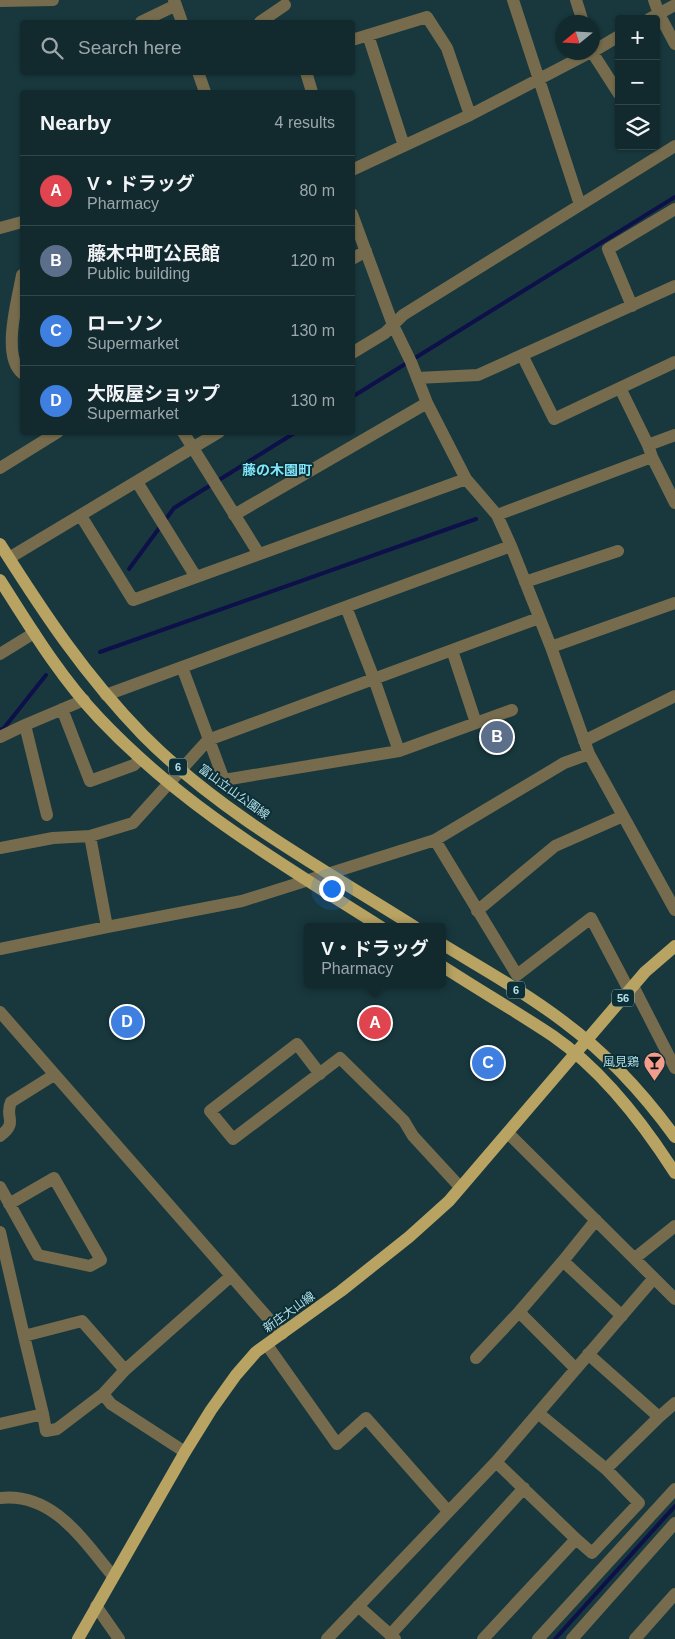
<!DOCTYPE html>
<meta charset="utf-8">
<style>
body{margin:0;font-family:Helvetica,"Noto Sans JP",sans-serif;background:#1b3236;color:#f1f3f6}
.controls{position:absolute;right:15px;top:15px;display:grid;overflow:hidden;border-radius:5px;box-shadow:0 1px 4px #0004}
.controls button{width:45px;height:45px;display:grid;place-items:center;padding:0;border:0;border-bottom:1px solid #31464a;background:#122a2e;color:#f1f3f6;font:25px sans-serif}
.compass{position:absolute;left:555px;top:15px;width:45px;height:45px;border-radius:50%;background:#122a2e;box-shadow:0 1px 4px #0004;rotate:252deg}
.you{position:absolute;left:331px;top:888px;width:18px;height:18px;margin:-12px;border:4px solid #fff;border-radius:50%;background:#1a73e8;box-shadow:0 0 0 8px #1a73e833}
.badge{display:grid;place-items:center;width:32px;height:32px;border-radius:50%;background:#ea580c;color:#fff;font-size:16px;font-weight:700}
.pin{position:absolute;translate:-50% -50%;border:2px solid #fff;box-shadow:0 1px 5px #0006}
.popup{position:absolute;left:304px;top:923px;width:142px;height:65px;box-sizing:border-box;display:grid;place-content:center;border-radius:5px;background:#122a2e;filter:drop-shadow(0 1px 4px #0005);font-size:16px;white-space:nowrap;color:#9ca7aa}
.popup b{font-size:19px;color:#f1f3f6}
.popup::after{content:'';position:absolute;left:50%;top:100%;margin-left:-10px;border:10px solid transparent;border-top-color:#122a2e}
.list{margin:0;padding:0;list-style:none}
h2{display:flex;justify-content:space-between;align-items:center;height:65px;margin:0;padding:0 20px;font-size:21px}
h2 small{font-size:16px;font-weight:400;color:#9ca7aa}
.list li{display:grid;grid-template-columns:32px 1fr auto;gap:15px;align-items:center;box-sizing:border-box;height:70px;padding:0 20px;border-top:1px solid #31464a}
.list b{display:block;font-size:19px;white-space:nowrap}
.list p{margin:0;font-size:16px;white-space:nowrap;color:#9ca7aa}
.list em{font-size:16px;font-style:normal;color:#9ca7aa}
.icon{flex:none;width:28px;height:28px;fill:none;stroke:currentColor;stroke-width:2;stroke-linecap:round;stroke-linejoin:round}
.map{position:relative;flex:none;width:675px;height:1639px;overflow:hidden}
.search{position:absolute;background:#122a2e;box-shadow:0 1px 4px #0004;left:20px;top:20px;width:335px;height:55px;display:flex;align-items:center;gap:12px;box-sizing:border-box;padding:0 18px;border-radius:5px;color:#9ca7aa;font-size:19px}
.panel{position:absolute;background:#122a2e;box-shadow:0 1px 4px #0004;left:20px;top:90px;width:335px;height:345px;border-radius:5px}
.map>svg:first-child{display:block}
.lines{fill:none;stroke-linecap:round;stroke-linejoin:round}
.stream{stroke:#0d1049;stroke-width:4}
.minor{stroke:#766c4d;stroke-width:12}
.major{stroke:#b8a362;stroke-width:12}
.labels{text-anchor:middle;dominant-baseline:central;stroke-width:4;stroke-linejoin:round;paint-order:stroke}
.shield{fill:#0d2e34;stroke:#81abb4;stroke-width:1}
.shield-label{font-size:11px;font-weight:bold;fill:#b3e1eb}
.street-label{font-size:12px;fill:#b3e1eb;stroke:#0d2e34}
.poi-label{font-size:12px;fill:#b3e1eb;stroke:#0d2e34;text-anchor:end}
.neighbourhood-label{font-size:14px;font-weight:bold;fill:#81e6fa;stroke:#0d2e34}
</style>
<div class="map">
<svg width="675" height="1639" viewBox="0 0 675 1639">
<rect width="100%" height="100%" fill="#18383e"/>
<g class="lines">
<path class="stream" d="M 352,397 L 675,197
M 129,569 L 174,508 L 296,432
M 100,652 L 476,519
M 0,730 L 4,728 L 46,675
M 555,1639 L 675,1506"/>
<path class="minor" d="M 174,0 L 182,22
M 513,0 L 580,205
M 576,0 L 583,22
M 654,0 L 659,14 L 675,44
M 0,1 L 53,0
M 649,19 L 675,5
M 141,22 L 176,5
M 260,22 L 285,5
M 368,35 L 404,146
M 352,40 L 427,17 L 447,48 L 470,115
M 592,52 L 619,94
M 592,52 L 619,36
M 198,72 L 205,92
M 306,72 L 312,92
M 352,170 L 470,115 L 591,52
M 352,214 L 393,325 L 411,362 L 427,403 L 466,479 L 497,515 L 511,546 L 551,647 L 589,754 L 675,910
M 0,228 L 22,222
M 352,259 L 366,251
M 22,275 C 18,298 1,356 22,373
M 632,306 L 608,249 L 675,209
M 352,353 L 385,333 L 403,315 L 675,146
M 522,355 L 554,419 L 675,362
M 417,378 L 478,375 L 675,286
M 620,388 L 648,445
M 183,432 L 259,554
M 652,457 L 675,503
M 0,468 L 58,432
M 137,482 L 196,577
M 234,515 L 427,403
M 497,515 L 652,457 L 648,445 L 675,435
M 81,516 L 133,600 L 466,479
M 9,558 L 219,432
M 525,582 L 618,551
M 551,647 L 675,603
M 452,650 L 476,723
M 0,654 L 34,633
M 182,667 L 224,780 L 399,751 L 374,679 L 346,607
M 106,695 L 511,546
M 62,709 L 90,781 L 134,765 L 140,759
M 25,725 L 84,700
M 0,737 L 25,725 L 47,815
M 584,741 L 675,696
M 399,751 L 512,710
M 435,840 L 517,975 L 591,918 L 629,990
M 0,848 L 53,838 L 90,836
M 477,911 L 555,846 L 623,816
M 107,927 L 242,901 L 435,840 L 564,763 L 589,754
M 0,949 L 107,927 L 90,836 L 133,823 L 208,740 L 539,618
M 633,986 L 675,1068
M 0,1012 L 282,1334
M 320,1074 L 297,1044 L 210,1111 L 233,1139 L 340,1058 L 404,1121 L 413,1136 L 460,1187
M 508,1133 L 675,1299
M 0,1136 C 19,1122 4,1118 11,1102 L 54,1075
M 0,1187 L 38,1255 L 90,1266 L 101,1260 L 54,1178 L 9,1204
M 0,1232 L 24,1336
M 635,1258 L 675,1226
M 563,1261 L 596,1220
M 267,1345 L 337,1444 L 366,1418 L 448,1511
M 588,1354 L 659,1417 L 606,1469
M 476,1358 L 519,1312
M 576,1369 L 519,1312 L 563,1261 L 622,1316
M 125,1370 L 231,1276
M 538,1413 L 606,1469 L 639,1503 L 592,1553 L 576,1539
M 43,1414 L 24,1336 L 82,1321 L 125,1370 L 103,1394
M 659,1417 L 675,1403
M 0,1424 L 43,1414 L 46,1431 L 57,1429 L 103,1394 L 111,1404 L 185,1452
M 0,1498 C 53,1492 83,1540 113,1576
M 96,1606 L 119,1639
M 358,1606 L 395,1639
M 390,1635 L 524,1488
M 327,1639 L 496,1462 L 654,1278
M 483,1639 L 576,1539 L 496,1462
M 538,1639 L 675,1489
M 572,1639 L 675,1523
M 635,1639 L 675,1594"/>
<path class="major" d="M 0,544 C 45,615 84,674 143,735 C 221,814 322,868 415,927
M 0,580 C 30,627 60,677 99,718 C 183,807 279,862 381,927
M 442,944 C 483,969 526,993 564,1022 C 607,1054 644,1094 675,1137
M 442,966 C 479,990 517,1012 553,1036 C 602,1070 643,1123 675,1173
M 78,1639 L 185,1452 L 211,1410 L 236,1375 L 256,1352 L 341,1291 L 409,1237 L 449,1201 L 645,972 L 675,946"/>
</g>
<defs>
<symbol id="bar-pin" viewBox="-11 -11 22 30"><path d="M0 17L-7.5 6A9.5 9.5 0 1 1 7.5 6Z" fill="#f49d8c" stroke="#0d2e34"/><path d="M-6-5H6L.8 .8V4.5H3.5V6h-7V4.5H-.8V.8Z" fill="#111"/></symbol>
</defs>
<g fill-rule="evenodd">
<use href="#bar-pin" x="642" y="1050" width="25" height="34"/>
</g>
<g class="labels">
<g class="shield">
<rect x="169" y="758.5" width="18" height="17" rx="4"/>
<rect x="507" y="981.5" width="18" height="17" rx="4"/>
<rect x="612" y="989.5" width="22" height="17" rx="4"/>
</g>
<g class="shield-label">
<text x="178" y="767">6</text>
<text x="516" y="990">6</text>
<text x="623" y="998">56</text>
</g>
<g class="street-label">
<text transform="translate(234 792) rotate(36)">富山立山公園線</text>
<text transform="translate(289 1312) rotate(-36)">新庄大山線</text>
</g>
<g class="poi-label">
<text x="639" y="1062">風見鶏</text>
</g>
<g class="neighbourhood-label">
<text x="277" y="470">藤の木園町</text>
</g>
</g>
</svg>
<div class="controls">
<button>+</button>
<button>−</button>
<button><svg class="icon" aria-label="layers" viewBox="0 0 24 24"><path d="M12 4l9 5-9 5-9-5zM3 14l9 5 9-5"/></svg></button>
</div>
<svg class="compass" viewBox="-18 -18 36 36"><path d="M0-13l5 13h-10z" fill="#e53935"/><path d="M0 13l5-13h-10z" fill="#9ca7aa"/></svg>
<div class="you"></div>
<div class="pin badge" style="left:375px;top:1023px;background:#e0444e">A</div>
<div class="popup"><b>V・ドラッグ</b>Pharmacy</div>
<div class="pin badge" style="left:497px;top:737px;background:#5c6f8a">B</div>
<div class="pin badge" style="left:488px;top:1063px;background:#3f7fe0">C</div>
<div class="pin badge" style="left:127px;top:1022px;background:#3f7fe0">D</div>
<div class="search"><svg class="icon" aria-label="search" viewBox="0 0 24 24"><circle cx="10" cy="10" r="6"/><path d="M15 15l6 6"/></svg>Search here</div>
<section class="panel">
<h2>Nearby<small>4 results</small></h2>
<ul class="list">
<li><span class="badge" style="background:#e0444e">A</span><div><b>V・ドラッグ</b><p>Pharmacy</p></div><em>80 m</em></li>
<li><span class="badge" style="background:#5c6f8a">B</span><div><b>藤木中町公民館</b><p>Public building</p></div><em>120 m</em></li>
<li><span class="badge" style="background:#3f7fe0">C</span><div><b>ローソン</b><p>Supermarket</p></div><em>130 m</em></li>
<li><span class="badge" style="background:#3f7fe0">D</span><div><b>大阪屋ショップ</b><p>Supermarket</p></div><em>130 m</em></li>
</ul>
</section>
</div>
